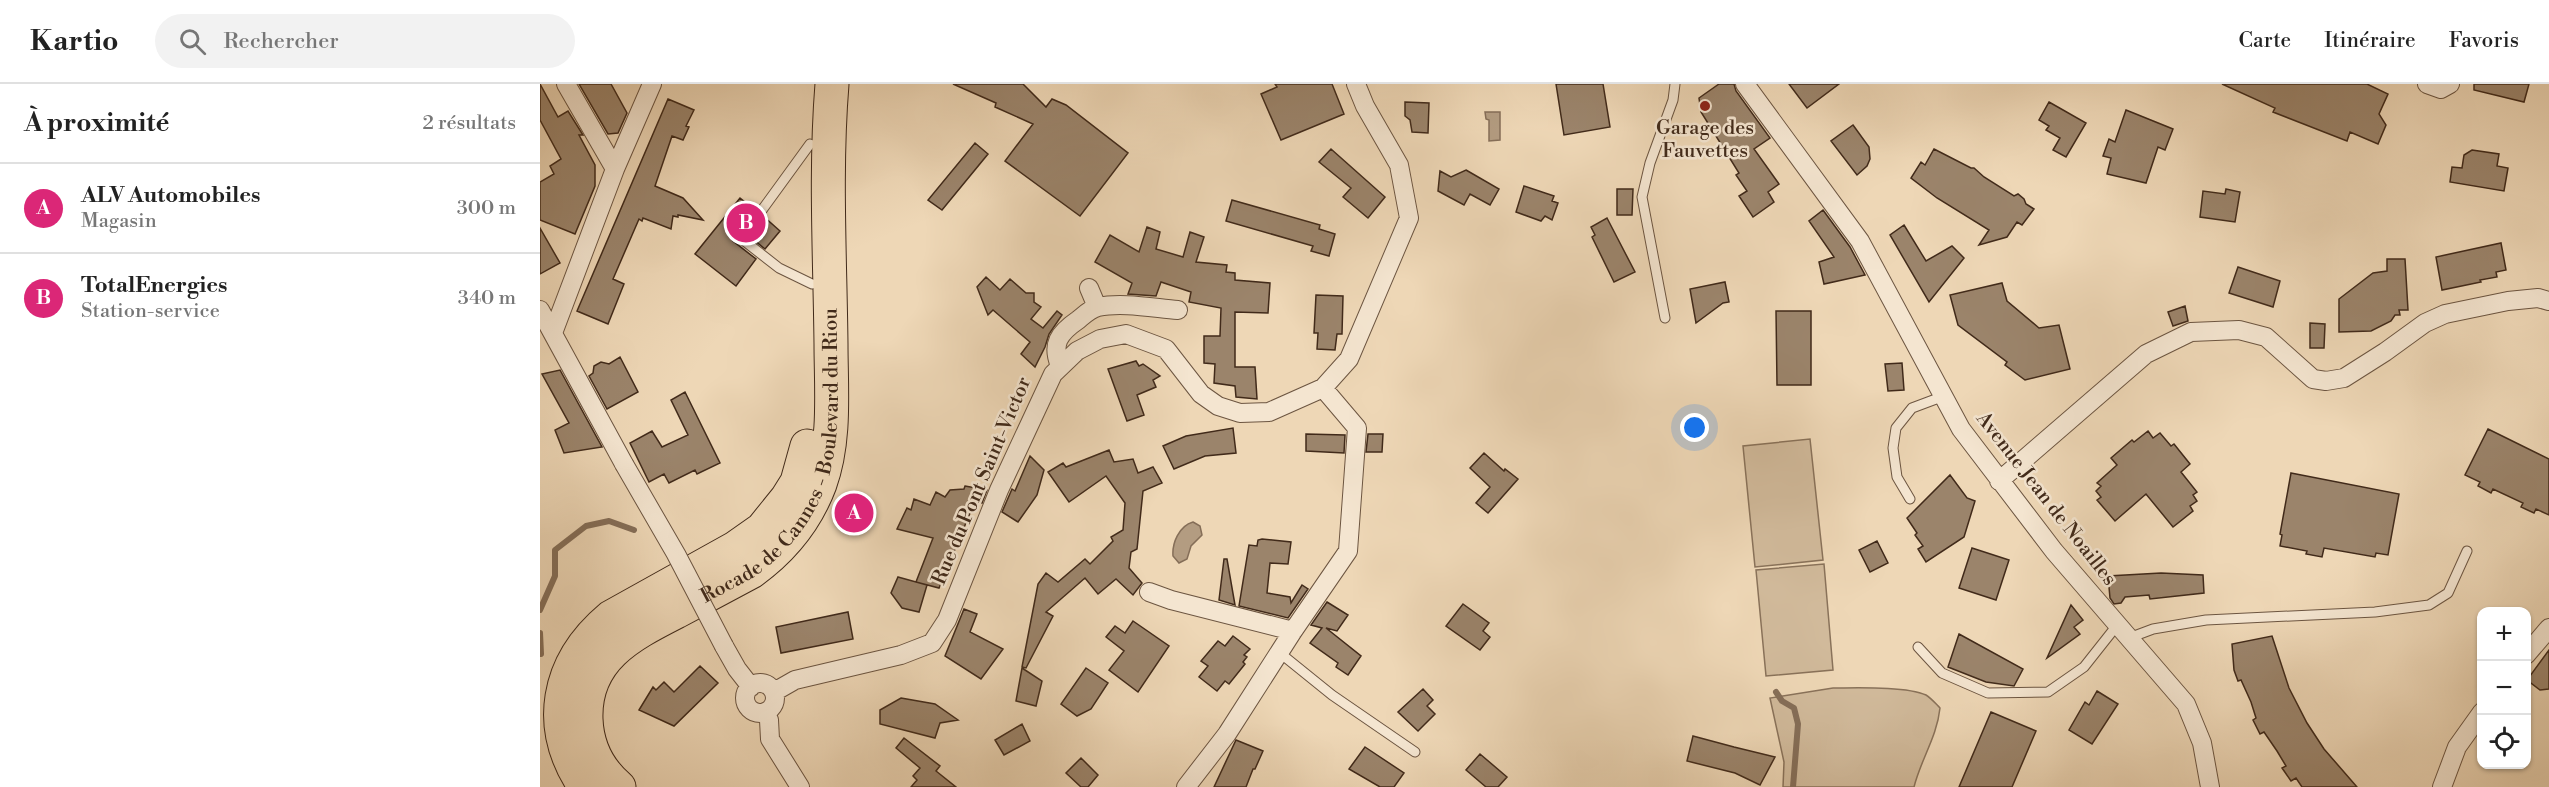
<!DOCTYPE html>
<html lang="fr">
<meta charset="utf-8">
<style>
body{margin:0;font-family:"Libre Bodoni",serif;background:#f2f2f2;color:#222}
.controls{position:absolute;right:18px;bottom:18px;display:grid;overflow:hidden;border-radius:12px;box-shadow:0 2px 4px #0004}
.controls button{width:54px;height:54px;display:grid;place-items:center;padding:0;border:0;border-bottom:2px solid #e0e0e0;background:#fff;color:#222;font:30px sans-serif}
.you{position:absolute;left:1155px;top:344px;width:21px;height:21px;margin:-15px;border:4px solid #fff;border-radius:50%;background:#1a73e8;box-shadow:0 0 0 9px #1a73e833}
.badge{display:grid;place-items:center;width:39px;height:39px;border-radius:50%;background:#db2777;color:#fff;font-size:20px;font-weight:700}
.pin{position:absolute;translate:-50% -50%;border:3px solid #fff;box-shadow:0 2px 6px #0006}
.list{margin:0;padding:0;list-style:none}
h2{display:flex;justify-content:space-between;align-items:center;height:78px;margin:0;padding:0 24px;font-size:26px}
h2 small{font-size:20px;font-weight:400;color:#767676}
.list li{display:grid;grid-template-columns:39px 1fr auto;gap:18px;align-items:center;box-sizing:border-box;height:90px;padding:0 24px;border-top:2px solid #e0e0e0}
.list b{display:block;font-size:22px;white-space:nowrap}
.list p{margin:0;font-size:20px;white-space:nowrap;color:#767676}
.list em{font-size:20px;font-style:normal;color:#767676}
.icon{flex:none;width:33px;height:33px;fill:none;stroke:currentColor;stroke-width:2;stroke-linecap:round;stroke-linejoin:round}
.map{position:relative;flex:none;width:2009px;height:703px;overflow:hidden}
header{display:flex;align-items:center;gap:36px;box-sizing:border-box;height:84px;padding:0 30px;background:#fff;border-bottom:2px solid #e0e0e0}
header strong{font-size:28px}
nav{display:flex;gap:33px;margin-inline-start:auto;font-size:21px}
.search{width:420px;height:54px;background:#f2f2f2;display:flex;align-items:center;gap:15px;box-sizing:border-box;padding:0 21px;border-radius:33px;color:#767676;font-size:22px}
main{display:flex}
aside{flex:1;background:#fff}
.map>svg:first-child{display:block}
.green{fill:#d1ba9b;stroke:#89725a;stroke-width:1.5}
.water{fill:#b39c81;stroke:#856e58;stroke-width:1.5}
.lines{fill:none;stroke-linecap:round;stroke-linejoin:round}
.stream{stroke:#856e58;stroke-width:6}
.building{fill:#9b846b;stroke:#412a1a;stroke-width:1.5}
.lane-casing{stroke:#6c5541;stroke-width:11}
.street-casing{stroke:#6c5541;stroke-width:20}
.highway-casing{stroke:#412a1a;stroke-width:35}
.lane{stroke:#f4e5d0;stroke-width:9}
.street{stroke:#f4e5d0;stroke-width:18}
.highway{stroke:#eed7b6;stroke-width:33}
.street-bridge-casing{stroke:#6c5541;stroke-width:20;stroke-linecap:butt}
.street-bridge{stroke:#f4e5d0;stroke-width:18}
.poi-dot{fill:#8f2418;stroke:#f4e5d0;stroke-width:2}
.labels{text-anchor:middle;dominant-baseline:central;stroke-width:5;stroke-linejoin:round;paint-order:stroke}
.poi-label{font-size:20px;fill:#412a1a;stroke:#f4e5d0}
.street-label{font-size:20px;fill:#412a1a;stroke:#f4e5d0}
</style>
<header>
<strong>Kartio</strong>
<div class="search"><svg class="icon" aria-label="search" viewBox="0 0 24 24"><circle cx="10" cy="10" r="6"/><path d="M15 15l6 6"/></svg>Rechercher</div>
<nav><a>Carte</a><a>Itinéraire</a><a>Favoris</a></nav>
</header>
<main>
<aside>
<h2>À proximité<small>2 résultats</small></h2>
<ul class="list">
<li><span class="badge">A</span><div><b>ALV Automobiles</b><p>Magasin</p></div><em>300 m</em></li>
<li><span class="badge">B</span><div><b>TotalEnergies</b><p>Station-service</p></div><em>340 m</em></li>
</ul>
</aside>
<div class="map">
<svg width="2009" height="703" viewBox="0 0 2009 703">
<rect width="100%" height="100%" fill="#eed7b6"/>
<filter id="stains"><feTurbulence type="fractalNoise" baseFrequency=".00333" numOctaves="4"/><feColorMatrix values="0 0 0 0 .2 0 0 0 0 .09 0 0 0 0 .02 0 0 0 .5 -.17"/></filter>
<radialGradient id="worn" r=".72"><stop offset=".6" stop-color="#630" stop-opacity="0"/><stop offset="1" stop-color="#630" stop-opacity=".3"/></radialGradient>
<path class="green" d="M 1270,355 L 1283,476 L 1215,483 L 1203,362 Z
M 1284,480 L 1293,586 L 1226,592 L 1216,486 Z
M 1293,604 C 1316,604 1366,602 1386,611 C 1391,614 1396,620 1400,624 C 1397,653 1381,675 1374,703 L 1243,703 L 1244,678 L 1230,614 Z"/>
<path class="water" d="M 945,28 L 960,28 L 960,56 L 949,57 L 949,36 L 946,35 Z
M 653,438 L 660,442 L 662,451 L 651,462 L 647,475 L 639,479 L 633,472 C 632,459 639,442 653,438 Z"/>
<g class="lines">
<path class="stream" d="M 0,526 L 15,492 L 15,466 L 46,442 L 69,437 L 94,446
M 0,549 L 1,570
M 1236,608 L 1242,617 L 1254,624 L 1258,640 L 1253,703"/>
</g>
<path class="building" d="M 0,0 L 18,33 L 28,27 L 43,51 L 39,51 L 55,81 L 55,102 L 35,150 L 0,136 L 0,98 L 14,90 L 10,82 L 21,75 L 0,36 Z
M 39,0 L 71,0 L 87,29 L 78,49 L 68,50 Z
M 413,0 L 483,0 L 506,23 L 512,15 L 526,21 L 588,69 L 540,132 L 465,77 L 493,40 L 455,23 L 456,19 Z
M 735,0 L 792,0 L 804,30 L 741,56 L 721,10 L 737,3 Z
M 1016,0 L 1063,0 L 1070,43 L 1024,51 Z
M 1179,0 L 1194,0 L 1196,7 L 1230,54 L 1214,65 L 1239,100 L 1228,108 L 1234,118 L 1213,133 L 1199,112 L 1207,107 L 1196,91 L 1199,89 L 1161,28 L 1159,14 Z
M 1249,0 L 1299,0 L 1267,24 Z
M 1682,0 L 1827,0 L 1848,10 L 1839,30 L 1846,41 L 1838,60 L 1810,48 L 1807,57 L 1733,28 L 1735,24 Z
M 1934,0 L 1989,0 L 1984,18 L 1934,6 Z
M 128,15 L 154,26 L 146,42 L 149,43 L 143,56 L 132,52 L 115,102 L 143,114 L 163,136 L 138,131 L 138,133 L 133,132 L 131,145 L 103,134 L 102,137 L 99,135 L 73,195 L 84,200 L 68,240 L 37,227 Z
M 865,18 L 889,19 L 888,49 L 872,48 L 870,36 L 865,32 Z
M 1509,18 L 1546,39 L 1526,73 L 1513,66 L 1520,54 L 1506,46 L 1509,42 L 1499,36 Z
M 1586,26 L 1633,45 L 1625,66 L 1618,63 L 1606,99 L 1567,90 L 1571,74 L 1563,72 L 1569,55 L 1575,58 Z
M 1313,41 L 1329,63 L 1330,75 L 1327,82 L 1317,91 L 1291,57 Z
M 435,59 L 448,70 L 402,126 L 388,116 Z
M 791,65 L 845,113 L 828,134 L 803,113 L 811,104 L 779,78 Z
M 1394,65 L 1431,84 L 1434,84 L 1444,93 L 1474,112 L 1478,110 L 1484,115 L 1486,120 L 1494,125 L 1482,141 L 1477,138 L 1467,153 L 1439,161 L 1449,146 L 1397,114 L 1371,94 L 1381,78 L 1385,81 Z
M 1932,66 L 1959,70 L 1957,82 L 1968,84 L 1964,107 L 1910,98 L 1912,83 L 1922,84 L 1924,71 Z
M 926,86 L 959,105 L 950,121 L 930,110 L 924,121 L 898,107 L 900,87 L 911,93 Z
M 984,102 L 1014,112 L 1012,117 L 1018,119 L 1012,136 L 1005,132 L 1001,137 L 976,128 Z
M 1077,105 L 1093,105 L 1092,131 L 1077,131 Z
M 1686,105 L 1700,108 L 1695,138 L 1660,133 L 1663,107 L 1685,110 Z
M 200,114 L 215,126 L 218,131 L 223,132 L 240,147 L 225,165 L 202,146 L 193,147 L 191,152 L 193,157 L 216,175 L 196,202 L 155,170 Z
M 692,116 L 780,141 L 779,145 L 795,150 L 789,172 L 771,167 L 773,162 L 686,137 Z
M 1283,126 L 1310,163 L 1325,191 L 1284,200 L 1279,178 L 1294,173 L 1269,137 Z
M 1067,134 L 1095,188 L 1074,198 L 1052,153 L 1055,151 L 1051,143 Z
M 1364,141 L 1386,177 L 1412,162 L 1424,174 L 1389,218 L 1350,151 Z
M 607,143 L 620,148 L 616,165 L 643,173 L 650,148 L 664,153 L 656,178 L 687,181 L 686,188 L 695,189 L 695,196 L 730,199 L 728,229 L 695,228 L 695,283 L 715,283 L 717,315 L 696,313 L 695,302 L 674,299 L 675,280 L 664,279 L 664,252 L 680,252 L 681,224 L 649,218 L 651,208 L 621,198 L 616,212 L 588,210 L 592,199 L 555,178 L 570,151 L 599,168 Z
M 0,144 L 20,179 L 0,190 Z
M 1961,159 L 1966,186 L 1956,188 L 1957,193 L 1940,196 L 1941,198 L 1902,206 L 1896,173 Z
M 1847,175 L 1865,175 L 1868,226 L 1859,226 L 1860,231 L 1855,231 L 1851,237 L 1831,247 L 1799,248 L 1799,215 L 1833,189 L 1847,187 Z
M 1698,183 L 1740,197 L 1733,223 L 1689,209 Z
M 446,193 L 460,206 L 470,195 L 486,209 L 494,209 L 494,218 L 501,223 L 491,235 L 503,244 L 517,227 L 522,231 L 509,250 L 505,263 L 495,283 L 481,270 L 490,258 L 453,226 L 448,231 L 437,203 Z
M 1185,198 L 1189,218 L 1183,219 L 1156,239 L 1150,205 Z
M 1462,199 L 1467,217 L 1499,244 L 1519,241 L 1530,285 L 1485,296 L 1465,281 L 1467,278 L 1418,241 L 1410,211 Z
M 776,211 L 803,212 L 802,250 L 797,250 L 795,266 L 777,265 L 778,249 L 774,249 Z
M 1645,222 L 1648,237 L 1633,242 L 1628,228 Z
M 1236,227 L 1271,227 L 1271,301 L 1237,301 Z
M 1770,239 L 1785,240 L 1784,264 L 1770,264 Z
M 80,273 L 98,308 L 67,325 L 49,292 L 53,289 L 54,282 L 61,278 L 69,280 Z
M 596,277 L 599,282 L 603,280 L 620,292 L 613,296 L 616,303 L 597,311 L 604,331 L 587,337 L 568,285 Z
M 1362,279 L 1364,306 L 1348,307 L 1345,280 Z
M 20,286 L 62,363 L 24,369 L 15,346 L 29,339 L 2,290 Z
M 145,308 L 180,379 L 157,390 L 155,386 L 129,399 L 124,390 L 109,398 L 90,359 L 112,347 L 122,363 L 148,351 L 131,316 Z
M 693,344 L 696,369 L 665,372 L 634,385 L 623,362 L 646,352 Z
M 1948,345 L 2009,375 L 2009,431 L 1996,425 L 1994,429 L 1981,423 L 1983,419 L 1953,405 L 1951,409 L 1938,402 L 1940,398 L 1925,391 Z
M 1608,347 L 1613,354 L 1620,349 L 1631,362 L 1634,360 L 1650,380 L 1641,388 L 1657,408 L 1653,411 L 1657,417 L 1650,422 L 1653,427 L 1633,443 L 1606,410 L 1575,437 L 1557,416 L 1561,413 L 1556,407 L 1561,402 L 1557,399 L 1577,381 L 1571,374 L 1592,356 L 1594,358 Z
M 766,350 L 805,351 L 804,369 L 766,367 Z
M 828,350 L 843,350 L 842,368 L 826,368 Z
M 569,366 L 574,378 L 593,375 L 598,389 L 613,383 L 622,399 L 603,407 L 597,465 L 591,468 L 589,484 L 602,499 L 593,511 L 576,495 L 558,510 L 545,494 L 506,528 L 513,532 L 486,584 L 482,583 L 498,500 L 506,489 L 518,498 L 545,475 L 550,480 L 573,457 L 571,453 L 583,446 L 585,419 L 566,392 L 529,418 L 508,388 L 523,379 L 526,383 Z
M 944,369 L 964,387 L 965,385 L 978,395 L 948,429 L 936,419 L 950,403 L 930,384 Z
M 490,372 L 504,386 L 497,411 L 478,438 L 462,428 L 472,405 L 475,407 Z
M 1751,389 L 1859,410 L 1848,471 L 1836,469 L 1835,473 L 1784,464 L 1782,473 L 1766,470 L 1767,467 L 1740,462 L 1742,451 L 1740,450 Z
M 1410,391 L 1427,414 L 1435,417 L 1424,453 L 1386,478 L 1378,465 L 1383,462 L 1375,451 L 1377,449 L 1367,434 Z
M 425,402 L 447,406 L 442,419 L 435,417 L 399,504 L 376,498 L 393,454 L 357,445 L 367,424 L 371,426 L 374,415 L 390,421 L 396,408 L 405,413 L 410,406 L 424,405 Z
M 722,455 L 751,458 L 748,480 L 730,479 L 727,509 L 750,513 L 751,519 L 762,501 L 768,505 L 748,534 L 699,522 L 709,461 L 717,462 L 718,456 Z
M 1337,457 L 1348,479 L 1330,488 L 1319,466 Z
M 1432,464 L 1469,476 L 1456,516 L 1419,504 Z
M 684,475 L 687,475 L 695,521 L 679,516 Z
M 1621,489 L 1663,491 L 1664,509 L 1610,515 L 1609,511 L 1585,513 L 1581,519 L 1574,520 L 1570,514 L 1568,492 Z
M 358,493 L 387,501 L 379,528 L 362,524 L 351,509 Z
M 787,518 L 808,531 L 797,547 L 786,544 L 821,572 L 808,591 L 796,583 L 798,579 L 770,559 L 782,544 L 771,541 Z
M 923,520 L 949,539 L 943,547 L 950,553 L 940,566 L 906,542 Z
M 1531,521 L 1543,536 L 1534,543 L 1540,550 L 1507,574 Z
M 424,525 L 437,530 L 430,548 L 463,565 L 441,595 L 405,572 Z
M 308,528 L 313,555 L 241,569 L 236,543 Z
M 593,537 L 629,562 L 598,608 L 569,586 L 584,567 L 566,553 L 575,542 L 585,549 Z
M 1419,550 L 1483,585 L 1474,602 L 1446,598 L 1408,583 Z
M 693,552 L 710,565 L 704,571 L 707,573 L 703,578 L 705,580 L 689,600 L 685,597 L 677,607 L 659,593 L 668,582 L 661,577 L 678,557 L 685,562 Z
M 1732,552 L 1749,604 L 1767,639 L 1784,665 L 1817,703 L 1762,703 L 1756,694 L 1751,697 L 1742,684 L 1746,682 L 1737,667 L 1724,648 L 1720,650 L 1713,636 L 1716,634 L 1711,618 L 1701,596 L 1698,597 L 1694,586 L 1692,560 Z
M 2009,566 L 2009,605 L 2000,606 L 1987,596 Z
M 160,582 L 178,599 L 134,642 L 99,626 L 113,603 L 116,606 L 124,598 L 134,608 Z
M 482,584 L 502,597 L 496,622 L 476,617 Z
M 546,584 L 568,599 L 551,625 L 537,632 L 521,620 Z
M 883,605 L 893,616 L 887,622 L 895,630 L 878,647 L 858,628 Z
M 1557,607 L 1578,620 L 1552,660 L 1529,646 L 1545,618 L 1549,621 Z
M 361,614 L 395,620 L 418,636 L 400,639 L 395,654 L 340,640 L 340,626 Z
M 1451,628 L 1496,647 L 1472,703 L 1419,703 Z
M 482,640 L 490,657 L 464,671 L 455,656 Z
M 1153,652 L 1194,663 L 1235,673 L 1220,701 L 1195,689 L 1147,677 Z
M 364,654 L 400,682 L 396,687 L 416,703 L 371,703 L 377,696 L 373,692 L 380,684 L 356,664 Z
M 696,656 L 723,667 L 715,685 L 713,685 L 706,703 L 674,703 Z
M 825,663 L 864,689 L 854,703 L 840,703 L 809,685 Z
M 940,670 L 967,693 L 958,703 L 946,703 L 926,686 Z
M 541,674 L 558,691 L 548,703 L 541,703 L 526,689 Z"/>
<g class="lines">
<defs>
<path id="lane" d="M 222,126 L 270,60
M 198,152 L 239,184 L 272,200
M 1125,234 L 1102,113 L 1110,79 L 1133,16 L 1135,0
M 1370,415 L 1357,393 L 1353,364 L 1356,344 L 1372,324 L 1404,312
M 1589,554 L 1613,545 L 1666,536 L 1835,528 L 1889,521 L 1908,509 L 1927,467
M 1378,563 L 1402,589 L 1448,609 L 1508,608 L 1544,583 L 1578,540
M 740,569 L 792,611 L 875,668"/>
<path id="street" d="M 26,0 L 75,85
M 1205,0 L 1320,157 L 1421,345 L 1514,467 L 1646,620 L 1662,659 L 1670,703
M 1887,0 L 1901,5 L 1910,0
M 549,204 L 557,223
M 0,226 L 84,380
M 13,249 L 75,85 L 112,0
M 520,282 C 511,260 519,249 538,236 C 544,231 550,225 558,223 C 582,218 613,224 638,226
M 1459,397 L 1606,270 L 1651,248 L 1699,246 L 1726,253 L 1773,295 L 1786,297 L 1804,294 L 1845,268 L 1885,239 L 1905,230 L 1968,217 L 1998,214 L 2009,217
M 609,508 L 631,516 L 753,547
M 184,562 L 197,585 L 211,603
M 1986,571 L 2009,544
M205 614a15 15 0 1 1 30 0a15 15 0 1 1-30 0Z
M 234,608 L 255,596 L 361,571 L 392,559 L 407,536 L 459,406 L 513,290 L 537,267 L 560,255 L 586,250 L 626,265 L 661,310 L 678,322 L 700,329 L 729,328 L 783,304 L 809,275 L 869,134 L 859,81 L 825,22 L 816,0
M 225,628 L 229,636 L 230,655 L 260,703
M 646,703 L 687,650 L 753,547 L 808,467 L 817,344 L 783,304
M 1902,703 L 1917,663 L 1942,628"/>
<g id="highway">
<path d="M 45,703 C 4,643 16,579 71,533 L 195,464 L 222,445 L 247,414 L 257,398 L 267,362"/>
<path id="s1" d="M 79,703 C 59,686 47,662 46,635 C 44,574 91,551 138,527 C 162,514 187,501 211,488 C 243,465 266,437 280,400 C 296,356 291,305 291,260 C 290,173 285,86 292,0"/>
</g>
</defs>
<use href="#lane" class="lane-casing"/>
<use href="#street" class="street-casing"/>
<use href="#highway" class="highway-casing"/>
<use href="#lane" class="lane"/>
<use href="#street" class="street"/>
<use href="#highway" class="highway"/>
<defs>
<path id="street-bridge" d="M 84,380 L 136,470 L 184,562"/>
</defs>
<use href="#street-bridge" class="street-bridge-casing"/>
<use href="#street-bridge" class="street-bridge"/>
</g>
<circle class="poi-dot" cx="1165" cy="22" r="6"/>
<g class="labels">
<g class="poi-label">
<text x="1165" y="44">Garage des<tspan x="1165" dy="23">Fauvettes</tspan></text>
</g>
<g class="street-label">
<text stroke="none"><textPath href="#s1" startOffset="430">Rocade de Cannes - Boulevard du Riou</textPath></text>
<text transform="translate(442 397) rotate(-67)">Rue du Pont Saint-Victor</text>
<text transform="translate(1506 415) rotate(52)">Avenue Jean de Noailles</text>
</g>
</g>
<rect width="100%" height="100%" filter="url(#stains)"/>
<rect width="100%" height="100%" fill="url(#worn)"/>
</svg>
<div class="controls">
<button>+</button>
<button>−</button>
<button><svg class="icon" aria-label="locate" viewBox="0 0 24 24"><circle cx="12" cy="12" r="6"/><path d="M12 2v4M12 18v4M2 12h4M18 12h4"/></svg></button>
</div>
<div class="you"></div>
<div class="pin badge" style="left:314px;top:429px">A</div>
<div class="pin badge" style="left:206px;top:139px">B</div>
</div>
</main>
